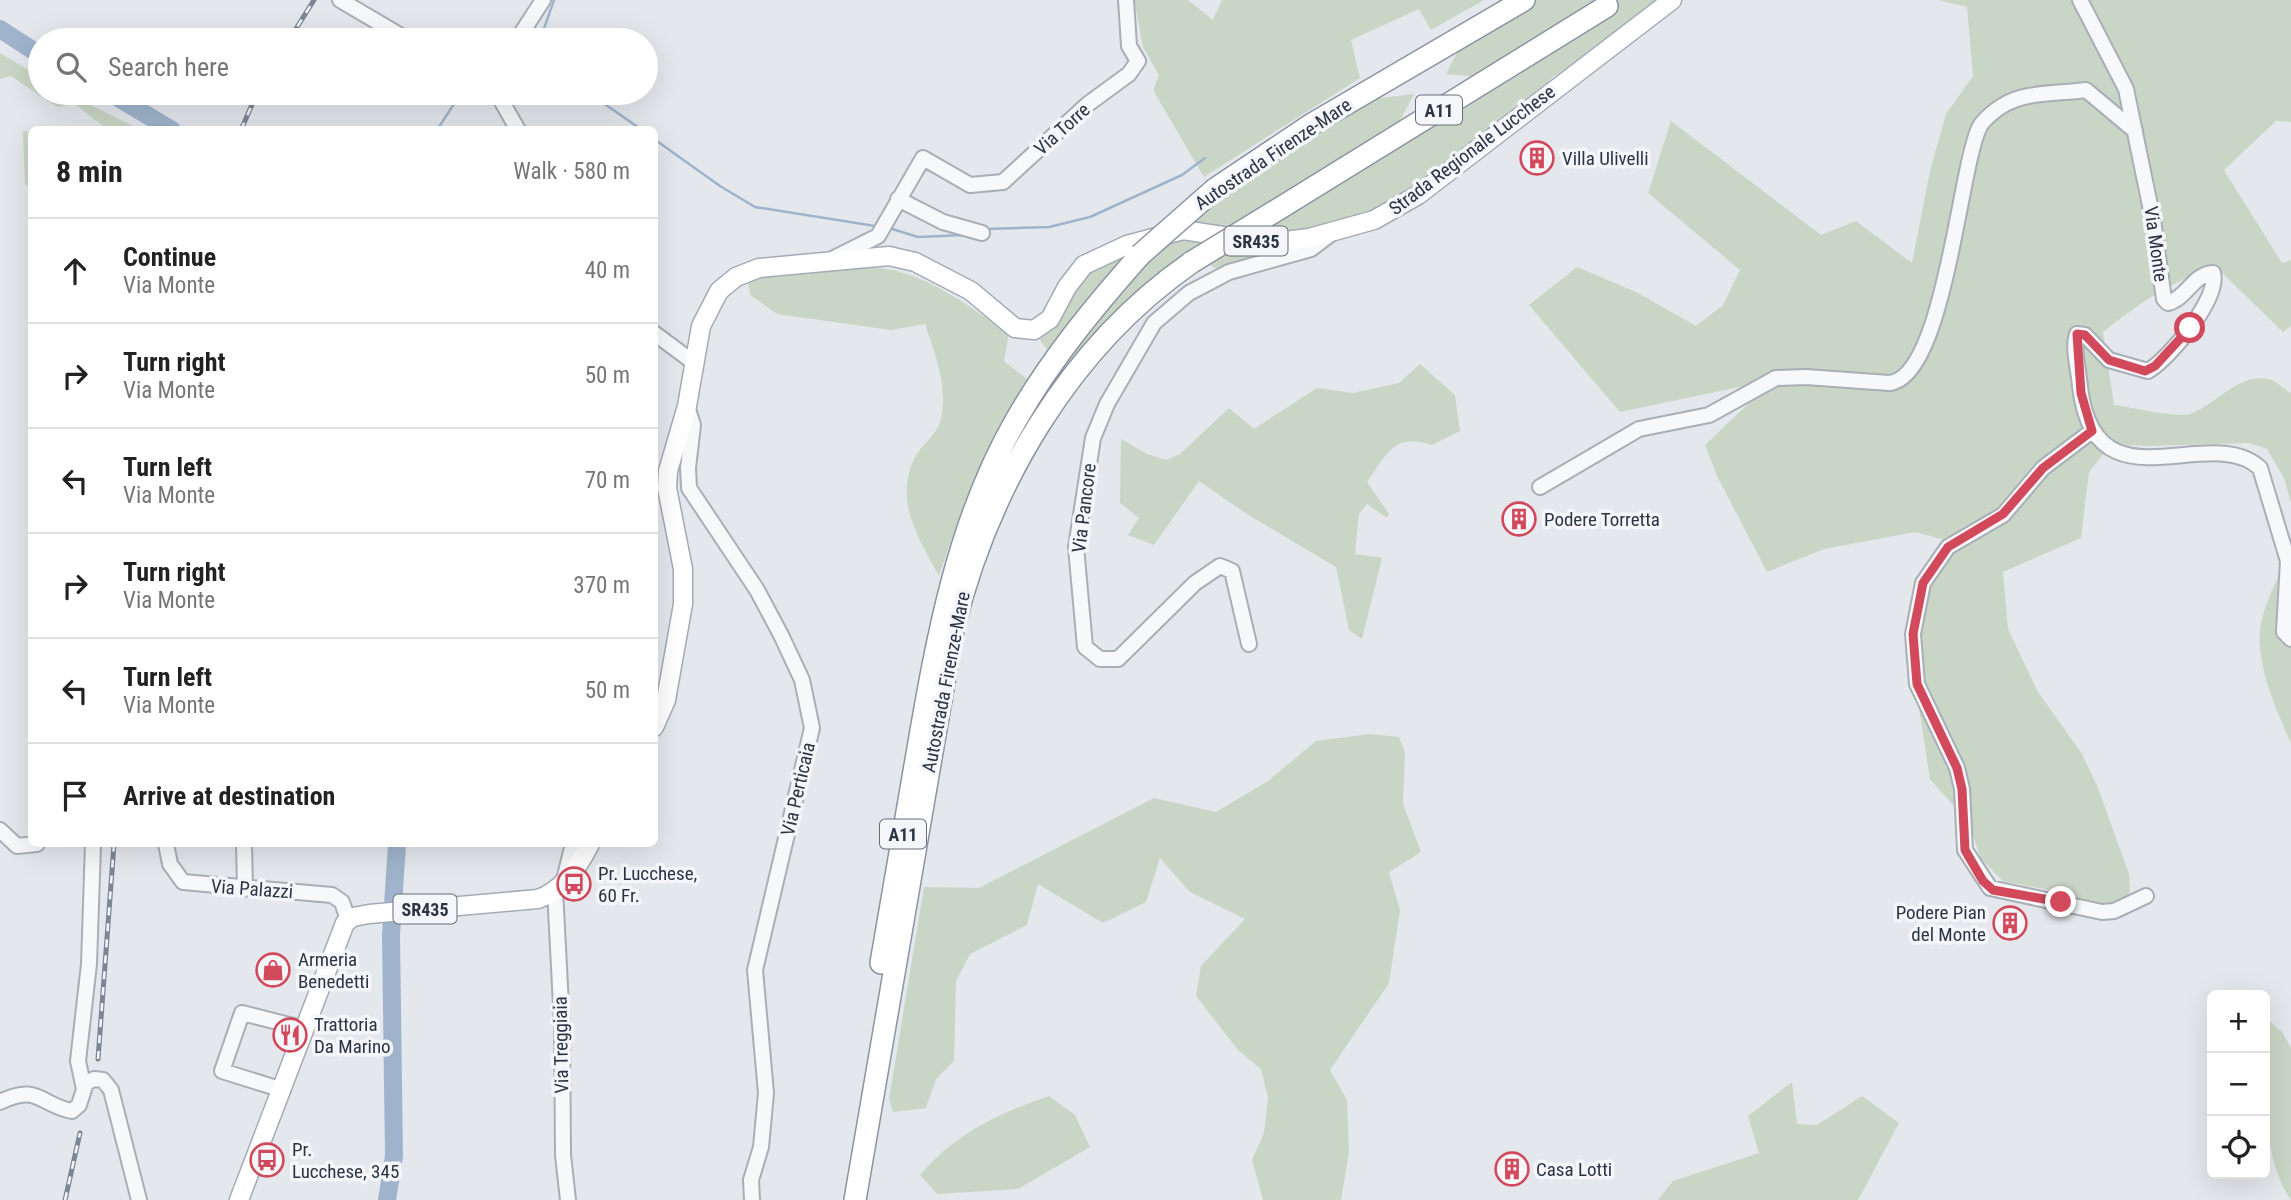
<!DOCTYPE html>
<meta charset="utf-8">
<style>
body{margin:0;font-family:"Roboto Condensed",sans-serif;background:#f2f2f2;color:#222}
.controls{position:absolute;right:21px;bottom:21px;display:grid;overflow:hidden;border-radius:10px;box-shadow:0 7px 28px #0002}
.controls button{width:63px;height:63px;display:grid;place-items:center;padding:0;border:0;border-bottom:2px solid #e0e0e0;background:#fff;color:#222;font:35px sans-serif}
.stop{position:absolute;width:21px;height:21px;margin:-16px;border:5px solid #d1495b;border-radius:50%;background:#fff}
.stop.end{background:#d1495b;border-color:#fff;box-shadow:0 2px 7px #0008}
.list{margin:0;padding:0;list-style:none}
h2{display:flex;justify-content:space-between;align-items:center;height:91px;margin:0;padding:0 28px;font-size:30px}
h2 small{font-size:23px;font-weight:400;color:#767676}
.list li{display:grid;grid-template-columns:46px 1fr auto;gap:21px;align-items:center;box-sizing:border-box;height:105px;padding:0 28px;border-top:2px solid #e0e0e0}
.list b{display:block;font-size:26px;white-space:nowrap}
.list p{margin:0;font-size:23px;white-space:nowrap;color:#767676}
.list em{font-size:23px;font-style:normal;color:#767676}
.icon{flex:none;width:38px;height:38px;fill:none;stroke:currentColor;stroke-width:2;stroke-linecap:round;stroke-linejoin:round}
.map{position:relative;flex:none;width:2291px;height:1200px;overflow:hidden}
.search{position:absolute;background:#fff;box-shadow:0 7px 28px #0002;left:28px;top:28px;width:630px;height:77px;display:flex;align-items:center;gap:18px;box-sizing:border-box;padding:0 24px;border-radius:38px;color:#767676;font-size:26px}
.panel{position:absolute;background:#fff;box-shadow:0 7px 28px #0002;left:28px;top:126px;width:630px;height:721px;border-radius:10px}
.map>svg:first-child{display:block}
.green{fill:#c9d6c5}
.lines{fill:none;stroke-linecap:round;stroke-linejoin:round}
.stream{stroke:#9fb4cc;stroke-width:2.5}
.river{stroke:#9fb4cc;stroke-width:18}
.minor-casing{stroke:#a9aeb7;stroke-width:18}
.major-casing{stroke:#a3abb8;stroke-width:21}
.highway-casing{stroke:#8b94a3;stroke-width:24}
.minor{stroke:#f7f8fa;stroke-width:14}
.major{stroke:#fff;stroke-width:18}
.highway{stroke:#fff;stroke-width:21}
.rail-casing{stroke:#7d8696;stroke-width:5}
.rail{stroke:#f4f6f9;stroke-width:2.5;stroke-dasharray:8;stroke-linecap:butt}
.highway-bridge-casing{stroke:#8b94a3;stroke-width:24;stroke-linecap:butt}
.highway-bridge{stroke:#fff;stroke-width:21}
.route{stroke:#d1495b;stroke-width:9}
.labels{text-anchor:middle;dominant-baseline:central;stroke-width:7;stroke-linejoin:round;paint-order:stroke}
.shield{fill:#f4f6f9;stroke:#676e7b;stroke-width:2}
.shield-label{font-size:18px;font-weight:bold;fill:#2b3445}
.street-label{font-size:19px;fill:#2b3445;stroke:#f4f6f9}
.poi-label{font-size:19px;fill:#2b3445;stroke:#f4f6f9;text-anchor:start}
</style>
<div class="map">
<svg width="2291" height="1200" viewBox="0 0 2291 1200">
<rect width="100%" height="100%" fill="#e4e7ec"/>
<path class="green" d="M 1134,0 L 1188,0 L 1213,20 L 1222,0 L 1484,0 L 1431,30 L 1419,9 L 1351,40 L 1360,78 L 1204,177 L 1153,90 L 1159,75 L 1143,47 Z
M 1537,0 L 1662,0 L 1567,73 L 1563,70 L 1550,79 L 1547,88 C 1479,140 1405,215 1317,229 C 1272,236 1229,225 1184,224 L 1217,197 L 1364,100 L 1414,94 L 1395,130 L 1481,77 L 1446,74 L 1461,44 Z
M 1938,0 L 2291,0 L 2291,122 L 2276,121 L 2224,170 L 2282,263 L 2291,260 L 2291,326 L 2283,332 L 2216,267 C 2174,279 2137,305 2103,332 L 2114,405 C 2131,407 2175,418 2190,414 C 2216,405 2238,373 2268,379 C 2275,380 2284,389 2291,393 L 2291,503 L 2284,478 L 2267,449 L 2249,443 L 2147,446 L 2111,444 L 2089,472 L 2081,538 L 2003,572 L 2008,629 L 2038,692 L 2082,754 L 2098,788 L 2129,874 L 2130,892 L 2125,899 L 2109,907 L 2094,906 L 2053,891 L 2003,881 L 1981,859 L 1974,838 L 1953,805 L 1930,779 L 1908,637 L 1948,541 L 1916,532 L 1824,549 L 1767,572 L 1717,476 L 1705,445 L 1751,401 L 1749,385 L 1620,412 L 1529,305 L 1577,267 L 1636,292 L 1696,326 L 1723,305 L 1740,270 L 1648,193 L 1671,121 L 1821,235 L 1856,221 L 1912,263 L 1930,171 L 1946,114 L 1973,76 L 1967,7 Z
M 0,53 L 40,77 L 40,93 L 66,93 L 139,129 L 107,129 L 75,104 L 57,107 L 11,76 L 0,79 Z
M 23,131 L 31,132 L 31,189 L 25,184 Z
M 1181,237 L 1287,251 L 1217,269 L 1191,255 L 1059,383 L 1050,377 L 1125,257 L 1090,295 L 1048,351 L 1039,339 C 1061,327 1061,298 1077,281 C 1103,255 1147,248 1181,237 Z
M 864,267 C 921,267 964,304 1009,333 L 1004,361 L 1027,379 C 988,442 962,506 939,576 C 919,539 894,502 914,459 C 921,445 937,435 941,419 C 948,385 935,355 925,324 L 891,330 L 777,314 L 750,295 L 748,278 Z
M 1420,364 L 1455,395 L 1460,431 L 1432,445 C 1394,432 1387,454 1367,482 L 1389,514 L 1387,518 L 1367,504 L 1359,514 L 1355,554 L 1382,558 L 1362,639 L 1349,630 L 1336,567 L 1247,514 L 1199,481 L 1154,545 L 1128,535 L 1139,518 L 1120,503 L 1121,439 L 1147,454 L 1166,460 L 1180,454 L 1229,408 L 1254,429 L 1317,388 L 1353,393 L 1399,383 Z
M 2291,532 L 2291,743 C 2276,710 2252,656 2262,619 C 2269,589 2289,564 2291,532 Z
M 1370,734 L 1399,737 L 1405,753 L 1403,804 L 1421,852 L 1389,872 L 1400,910 L 1389,983 L 1330,1070 L 1347,1100 L 1349,1152 L 1341,1200 L 1263,1200 L 1252,1160 L 1264,1133 L 1268,1098 L 1261,1069 L 1239,1051 L 1196,996 L 1201,966 L 1245,919 L 1190,892 L 1160,858 L 1146,902 L 1103,923 L 1038,884 L 1027,925 L 970,954 L 956,981 L 954,1061 L 936,1079 L 926,1108 L 893,1112 L 889,1099 L 924,887 L 979,888 L 1154,798 L 1216,812 L 1268,781 L 1316,741 Z
M 2265,1017 L 2282,1032 L 2291,1048 L 2291,1200 C 2259,1155 2265,1070 2265,1017 Z
M 1792,1082 L 1797,1124 L 1817,1125 L 1862,1096 L 1899,1123 L 1858,1200 L 1658,1200 L 1673,1181 L 1759,1153 L 1748,1116 Z
M 1049,1096 L 1075,1115 L 1090,1147 L 1018,1189 L 937,1194 L 920,1175 C 956,1133 999,1113 1049,1096 Z"/>
<g class="lines">
<path class="stream" d="M 540,40 L 554,0
M 589,93 L 642,130
M 437,130 L 461,93
M 654,139 L 720,186 L 755,207 L 875,226
M 889,228 L 918,237 L 965,235
M 986,229 L 1049,227 L 1090,217 L 1182,175 L 1205,158"/>
<path class="river" d="M 0,29 L 40,55
M 110,93 L 172,130
M 387,1200 L 394,1156 L 391,935 L 397,844"/>
<defs>
<path id="minor" d="M 340,0 L 408,40
M 2080,0 L 2126,89 L 2153,220 L 2164,299 L 2168,303 C 2187,298 2193,274 2213,273 C 2220,298 2169,359 2148,371 L 2109,360 L 2085,335 L 2077,334 C 2072,348 2079,371 2080,387 C 2095,513 2209,421 2260,468 L 2288,561 L 2284,632 L 2291,639
M 517,40 L 543,0
M 497,93 L 518,130
M 898,199 L 943,222 L 982,233
M 834,258 L 878,236 L 923,158 L 970,185 L 1003,182 L 1088,104 L 1129,74 L 1138,61 L 1129,46 L 1126,0
M 654,333 L 693,362
M 687,406 L 693,425 L 688,468 L 689,488 L 757,590 L 781,635 L 802,680 L 812,728 L 755,970 L 766,1093 L 761,1147 L 751,1180 L 752,1200
M 2092,431 L 2043,468 L 2003,515 L 1948,547 L 1923,583 L 1913,634 L 1917,684 L 1957,768 L 1962,789 L 1965,850 L 1990,888 L 2102,912 L 2114,911 L 2146,896
M 1540,487 L 1639,429 L 1709,415 L 1776,378 L 1806,377 L 1889,383 C 1944,378 1959,171 1979,128 C 1982,121 1995,110 2002,106 C 2025,91 2059,94 2086,90 L 2135,131
M 1249,644 L 1232,571 L 1220,566 L 1195,583 L 1118,659 L 1100,659 L 1085,647 L 1076,547 L 1093,438 L 1107,404 L 1154,323 L 1189,293 L 1229,272 L 1311,249 L 1332,233
M 0,830 L 17,846 L 37,844
M 166,844 L 170,864 L 183,882 L 332,895 L 342,902 L 348,920
M 244,844 L 245,889
M 564,880 L 573,844
M 555,890 L 562,1025 L 563,1155 L 568,1200
M 84,1089 L 78,1061 L 89,964 L 93,844
M 283,1090 L 222,1071 L 242,1013 L 305,1029
M 0,1102 C 38,1083 40,1105 72,1111 L 79,1105 L 86,1083 L 94,1079 L 103,1080 L 111,1090 L 139,1200"/>
<path id="major" d="M 654,727 L 666,700 L 683,604 L 683,569 L 667,488 L 668,471 L 687,406 L 701,326 L 719,291 L 736,277 L 759,268 L 889,256 L 915,262 L 971,291 L 1015,328 L 1034,330 L 1050,319 L 1067,287 L 1084,265 L 1127,245 L 1183,230 L 1269,243 L 1309,238 L 1374,220 L 1418,195 L 1672,0
M 239,1200 L 345,923 L 353,917 L 369,914 L 538,899 C 562,891 579,866 590,844"/>
<path id="highway" d="M 1215,189 L 1312,124 L 1524,0
M 1272,213 L 1607,6
M 881,963 C 893,893 905,824 917,754 C 937,638 957,523 1016,420 C 1051,359 1094,307 1140,255
M 855,1200 L 953,630 C 989,485 1069,347 1192,262"/>
</defs>
<use href="#minor" class="minor-casing"/>
<use href="#major" class="major-casing"/>
<use href="#highway" class="highway-casing"/>
<use href="#minor" class="minor"/>
<use href="#major" class="major"/>
<use href="#highway" class="highway"/>
<defs>
<path id="rail" d="M 289,40 L 314,0
M 241,130 L 257,93
M 98,1059 L 114,844
M 65,1200 L 80,1133"/>
</defs>
<use href="#rail" class="rail-casing"/>
<use href="#rail" class="rail"/>
<defs>
<path id="highway-bridge" d="M 1140,255 L 1215,189
M 1192,262 L 1272,213"/>
</defs>
<use href="#highway-bridge" class="highway-bridge-casing"/>
<use href="#highway-bridge" class="highway-bridge"/>
</g>
<g class="lines">
<path class="route" d="M 2061,902 L 1993,890 L 1983,881 L 1965,850 L 1962,789 L 1957,768 L 1917,684 L 1913,634 L 1923,583 L 1948,547 L 2003,514 L 2043,468 L 2092,431 L 2081,393 L 2077,334 L 2085,335 L 2109,360 L 2145,371 L 2155,366 L 2190,328"/>
</g>
<defs>
<symbol id="building-ring" viewBox="-11 -11 22 22"><circle r="9.5" fill="#f4f6f9" stroke="#d1495b" stroke-width="1.5"/><path d="M-4-6H4V6H1V3H-1V6H-4ZM-2.5-4.3h1.7v1.8h-1.7ZM.8-4.3h1.7v1.8H.8ZM-2.5-1h1.7V.8h-1.7ZM.8-1h1.7V.8H.8Z" fill="#d1495b"/></symbol>
<symbol id="bus-ring" viewBox="-11 -11 22 22"><circle r="9.5" fill="#f4f6f9" stroke="#d1495b" stroke-width="1.5"/><path d="M-5-6H5V4H4V6H2V4H-2V6H-4V4H-5ZM-3.5-4V0h7V-4ZM-3.5 1.2v1.5H-2V1.2ZM2 1.2v1.5H3.5V1.2Z" fill="#d1495b"/></symbol>
<symbol id="shop-ring" viewBox="-11 -11 22 22"><circle r="9.5" fill="#f4f6f9" stroke="#d1495b" stroke-width="1.5"/><path d="M-5-2.5h2.3a2.7 3.5 0 0 1 5.4 0H5L5.5 6h-11ZM-1.5-2.5h3a1.5 2.3 0 0 0-3 0Z" fill="#d1495b"/></symbol>
<symbol id="restaurant-ring" viewBox="-11 -11 22 22"><circle r="9.5" fill="#f4f6f9" stroke="#d1495b" stroke-width="1.5"/><path d="M-5-6h1v4h1v-4h1v4h1v-4h1v5L-1.5 .5V6h-2V.5L-5-1ZM5-6V6H3V1.5H1.5Q1.5-4 5-6Z" fill="#d1495b"/></symbol>
</defs>
<g fill-rule="evenodd">
<use href="#building-ring" x="1518" y="139" width="38" height="38"/>
<use href="#building-ring" x="1500" y="500" width="38" height="38"/>
<use href="#bus-ring" x="555" y="865" width="38" height="38"/>
<use href="#building-ring" x="1991" y="904" width="38" height="38"/>
<use href="#shop-ring" x="254" y="951" width="38" height="38"/>
<use href="#restaurant-ring" x="271" y="1016" width="38" height="38"/>
<use href="#bus-ring" x="248" y="1141" width="38" height="38"/>
<use href="#building-ring" x="1493" y="1150" width="38" height="38"/>
</g>
<g class="labels">
<g class="shield">
<rect x="1416" y="95.5" width="46" height="29" rx="5"/>
<rect x="1224.5" y="226.5" width="63" height="29" rx="5"/>
<rect x="880" y="819.5" width="46" height="29" rx="5"/>
<rect x="393.5" y="894.5" width="63" height="29" rx="5"/>
</g>
<g class="shield-label">
<text x="1439" y="110">A11</text>
<text x="1256" y="241">SR435</text>
<text x="903" y="834">A11</text>
<text x="425" y="909">SR435</text>
</g>
<g class="street-label">
<text transform="translate(1062 129) rotate(-42)">Via Torre</text>
<text transform="translate(1472 150) rotate(-37)">Strada Regionale Lucchese</text>
<text transform="translate(1273 154) rotate(-34)">Autostrada Firenze-Mare</text>
<text transform="translate(2156 244) rotate(82)">Via Monte</text>
<text transform="translate(1084 508) rotate(-83)">Via Pancore</text>
<text transform="translate(946 682) rotate(-79)">Autostrada Firenze-Mare</text>
<text transform="translate(798 789) rotate(-77)">Via Perticaia</text>
<text transform="translate(252 889) rotate(4)">Via Palazzi</text>
<text transform="translate(561 1045) rotate(-91)">Via Treggiaia</text>
</g>
<g class="poi-label">
<text x="1562" y="158">Villa Ulivelli</text>
<text x="1544" y="519">Podere Torretta</text>
<text x="598" y="873">Pr. Lucchese,<tspan x="598" dy="22">60 Fr.</tspan></text>
<text x="1986" y="912" text-anchor="end">Podere Pian<tspan x="1986" dy="22">del Monte</tspan></text>
<text x="298" y="959">Armeria<tspan x="298" dy="22">Benedetti</tspan></text>
<text x="314" y="1024">Trattoria<tspan x="314" dy="22">Da Marino</tspan></text>
<text x="292" y="1149">Pr.<tspan x="292" dy="22">Lucchese, 345</tspan></text>
<text x="1536" y="1169">Casa Lotti</text>
</g>
</g>
</svg>
<div class="controls">
<button>+</button>
<button>−</button>
<button><svg class="icon" aria-label="locate" viewBox="0 0 24 24"><circle cx="12" cy="12" r="6"/><path d="M12 2v4M12 18v4M2 12h4M18 12h4"/></svg></button>
</div>
<div class="stop" style="left:2190px;top:328px"></div>
<div class="stop end" style="left:2061px;top:902px"></div>
<div class="search"><svg class="icon" aria-label="search" viewBox="0 0 24 24"><circle cx="10" cy="10" r="6"/><path d="M15 15l6 6"/></svg>Search here</div>
<section class="panel">
<h2>8 min<small>Walk · 580 m</small></h2>
<ul class="list">
<li><svg class="icon" aria-label="ahead" viewBox="0 0 24 24"><path d="M12 20V5M6 11l6-6 6 6"/></svg><div><b>Continue</b><p>Via Monte</p></div><em>40 m</em></li>
<li><svg class="icon" aria-label="right" viewBox="0 0 24 24"><path d="M7 20v-9h11M14 6l5 5-5 5"/></svg><div><b>Turn right</b><p>Via Monte</p></div><em>50 m</em></li>
<li><svg class="icon" aria-label="left" viewBox="0 0 24 24"><path d="M17 20v-9H6M10 6l-5 5 5 5"/></svg><div><b>Turn left</b><p>Via Monte</p></div><em>70 m</em></li>
<li><svg class="icon" aria-label="right" viewBox="0 0 24 24"><path d="M7 20v-9h11M14 6l5 5-5 5"/></svg><div><b>Turn right</b><p>Via Monte</p></div><em>370 m</em></li>
<li><svg class="icon" aria-label="left" viewBox="0 0 24 24"><path d="M17 20v-9H6M10 6l-5 5 5 5"/></svg><div><b>Turn left</b><p>Via Monte</p></div><em>50 m</em></li>
<li><svg class="icon" aria-label="arrive" viewBox="0 0 24 24"><path d="M6 21V4h12l-3 4 3 4H6"/></svg><div><b>Arrive at destination</b></div></li>
</ul>
</section>
</div>
